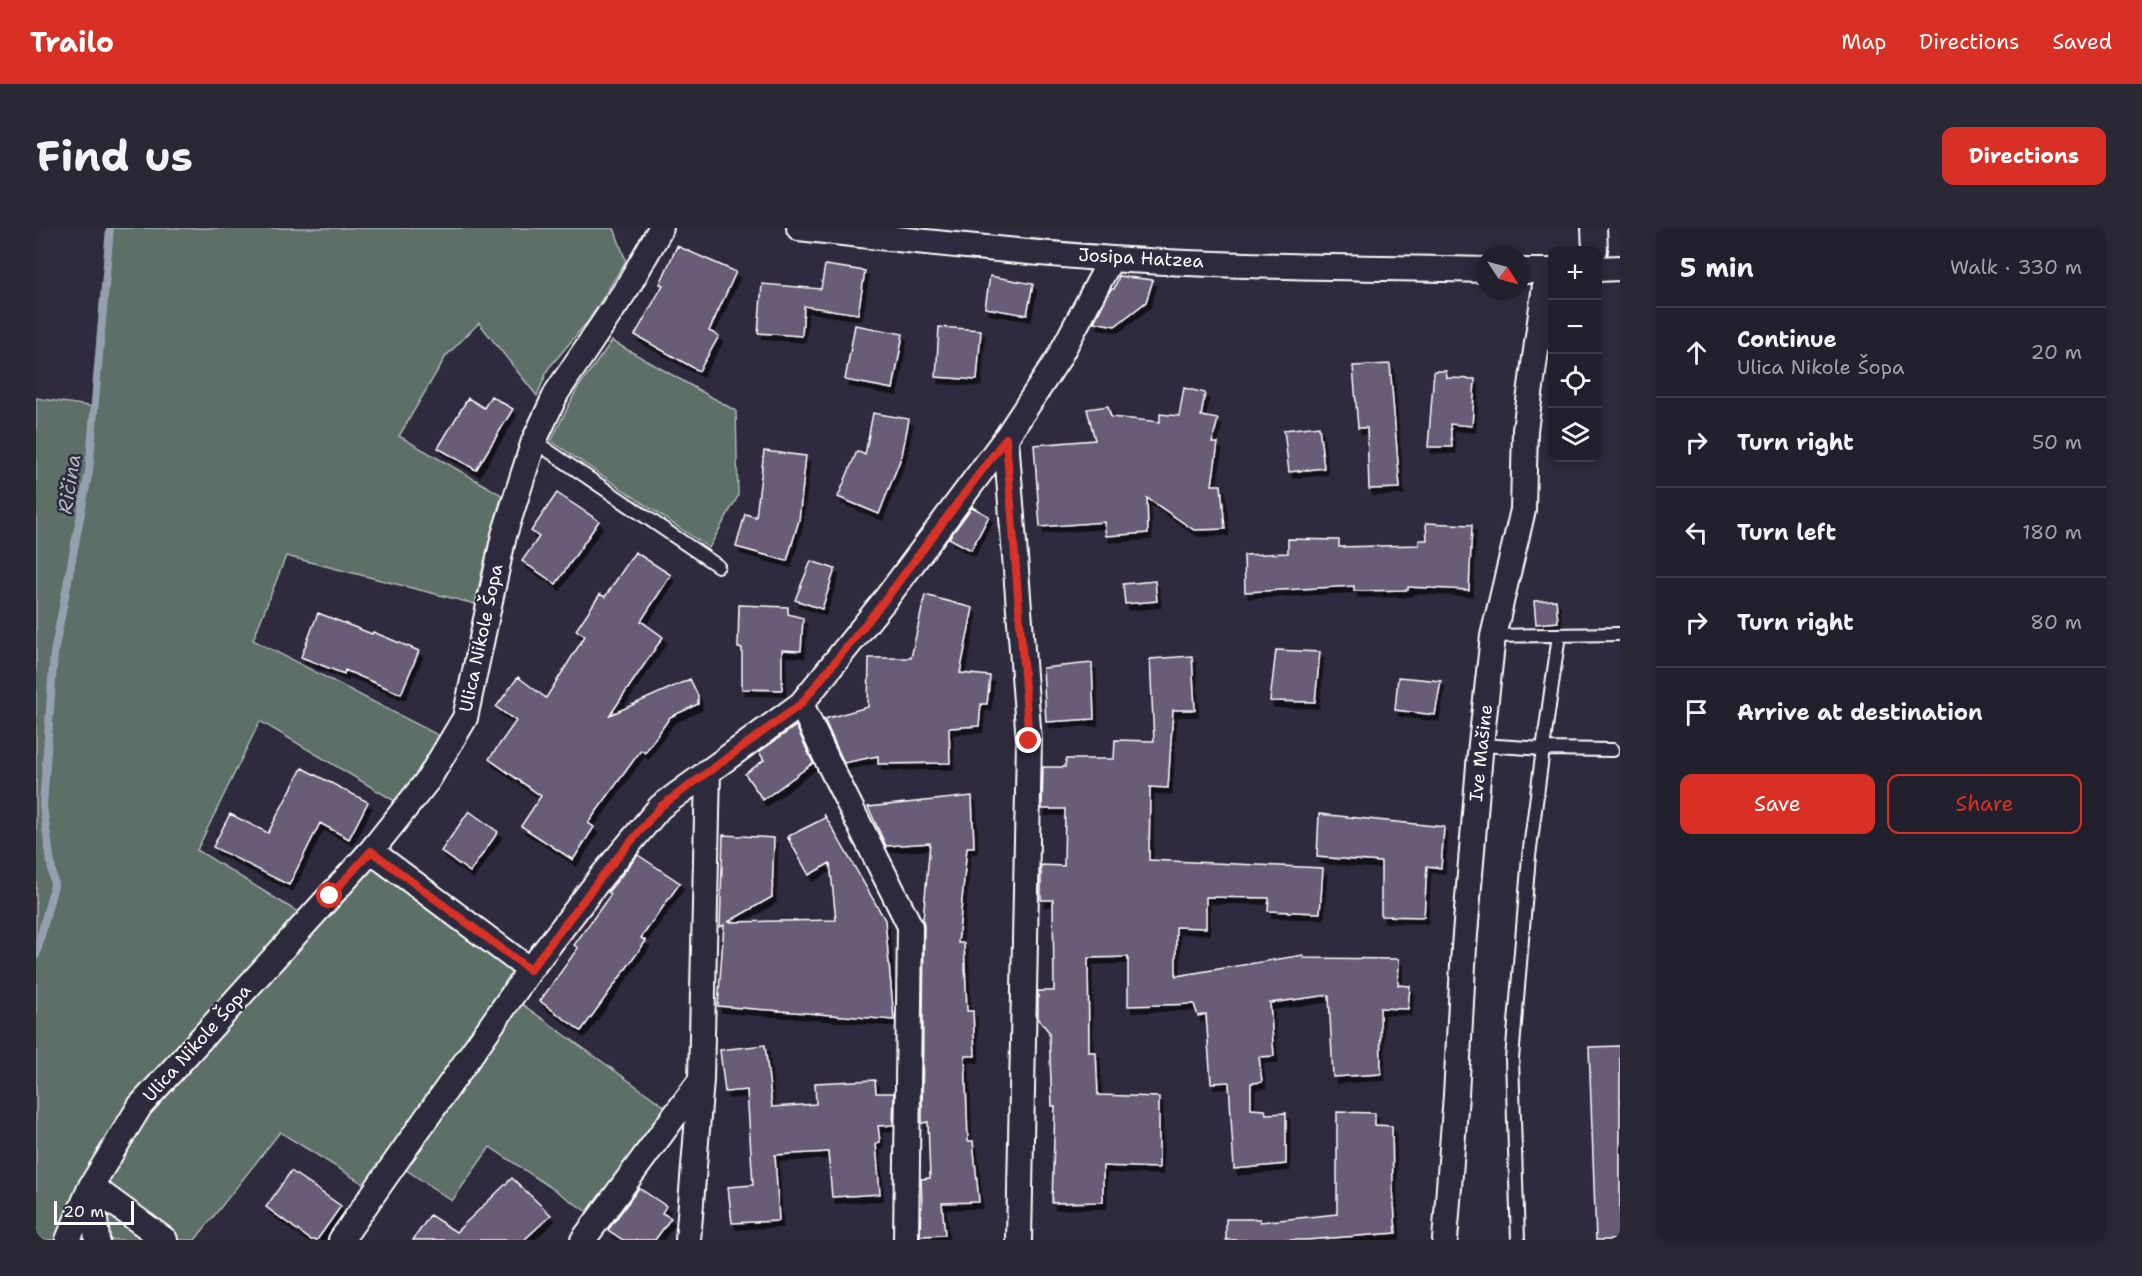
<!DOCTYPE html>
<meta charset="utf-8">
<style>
body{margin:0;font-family:"Shantell Sans",sans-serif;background:#2b2836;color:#f1f3f6}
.controls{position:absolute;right:18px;top:18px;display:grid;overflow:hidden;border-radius:12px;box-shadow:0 3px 9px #0003}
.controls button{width:54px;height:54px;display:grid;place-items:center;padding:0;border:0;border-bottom:2px solid #403e4a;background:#23202e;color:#f1f3f6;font:30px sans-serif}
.compass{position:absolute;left:1440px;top:18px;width:54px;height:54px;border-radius:50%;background:#23202e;box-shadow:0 3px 9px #0003;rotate:126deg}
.scale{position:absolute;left:18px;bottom:15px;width:80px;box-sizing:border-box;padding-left:6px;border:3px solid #fff;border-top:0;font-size:16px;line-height:21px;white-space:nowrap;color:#fff;-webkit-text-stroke:4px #2f2a3d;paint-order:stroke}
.stop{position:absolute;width:18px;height:18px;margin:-14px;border:4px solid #d93025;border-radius:50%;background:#fff}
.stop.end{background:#d93025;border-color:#fff;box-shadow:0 2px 6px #0008}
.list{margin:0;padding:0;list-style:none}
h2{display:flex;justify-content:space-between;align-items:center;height:78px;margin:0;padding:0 24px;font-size:26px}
h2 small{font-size:20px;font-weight:400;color:#a3a3aa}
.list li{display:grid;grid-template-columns:39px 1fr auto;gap:18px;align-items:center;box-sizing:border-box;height:90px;padding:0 24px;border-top:2px solid #403e4a}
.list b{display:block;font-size:22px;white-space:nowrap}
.list p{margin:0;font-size:20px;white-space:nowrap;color:#a3a3aa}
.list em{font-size:20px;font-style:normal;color:#a3a3aa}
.actions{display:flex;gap:12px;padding:18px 24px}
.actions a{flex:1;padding:14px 0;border:2px solid #d93025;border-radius:12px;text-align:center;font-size:21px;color:#d93025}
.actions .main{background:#d93025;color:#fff}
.icon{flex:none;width:33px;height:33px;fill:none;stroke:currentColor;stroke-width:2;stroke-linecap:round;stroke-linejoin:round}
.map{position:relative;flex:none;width:1584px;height:1012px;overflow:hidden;border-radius:12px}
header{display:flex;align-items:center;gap:36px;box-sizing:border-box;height:84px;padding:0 30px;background:#d93025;color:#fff}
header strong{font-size:28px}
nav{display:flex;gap:33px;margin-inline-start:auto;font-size:21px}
.intro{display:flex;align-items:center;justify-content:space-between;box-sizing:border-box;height:144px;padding:0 36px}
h1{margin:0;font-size:42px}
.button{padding:15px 27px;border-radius:12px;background:#d93025;color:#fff;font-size:21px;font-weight:700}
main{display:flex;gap:36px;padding:0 36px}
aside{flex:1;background:#23202e;border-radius:12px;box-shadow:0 3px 9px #0003}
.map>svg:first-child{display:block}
.green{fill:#5b6f68;stroke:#adb7b4;stroke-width:1.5}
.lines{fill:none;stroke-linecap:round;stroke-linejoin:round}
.stream{stroke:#95a0af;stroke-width:8}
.building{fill:#695b77;stroke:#fff;stroke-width:1.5;filter:url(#shadow)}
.lane-casing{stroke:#fff;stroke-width:16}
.street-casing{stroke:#fff;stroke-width:28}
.lane{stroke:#2f2a3d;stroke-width:12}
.street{stroke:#2f2a3d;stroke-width:24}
.route{stroke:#d93025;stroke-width:8}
.labels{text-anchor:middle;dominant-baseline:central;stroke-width:5;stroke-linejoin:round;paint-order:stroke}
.street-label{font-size:18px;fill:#fff;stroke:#2f2a3d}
.water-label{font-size:20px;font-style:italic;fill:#b0b8c3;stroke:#2f2a3d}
</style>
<header>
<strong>Trailo</strong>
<nav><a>Map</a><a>Directions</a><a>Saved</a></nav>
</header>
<div class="intro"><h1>Find us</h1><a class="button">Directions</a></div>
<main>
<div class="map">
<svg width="1584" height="1012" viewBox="0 0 1584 1012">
<defs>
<filter id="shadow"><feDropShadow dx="3.5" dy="6" stdDeviation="0" flood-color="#0009"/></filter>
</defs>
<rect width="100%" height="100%" fill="#2f2a3d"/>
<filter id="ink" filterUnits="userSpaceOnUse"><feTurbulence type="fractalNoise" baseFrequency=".0167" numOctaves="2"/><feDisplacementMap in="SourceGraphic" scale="12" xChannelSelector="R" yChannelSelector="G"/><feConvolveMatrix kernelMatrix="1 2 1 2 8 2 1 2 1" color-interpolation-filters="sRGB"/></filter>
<g filter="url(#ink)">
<path class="green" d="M 74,0 L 578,0 L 590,33 L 553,92 L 512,141 L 501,168 L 443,95 L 410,128 L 363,208 L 466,267 L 451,321 L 439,376 L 250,328 L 217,412 L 404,508 L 362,575 L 224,493 L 161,622 L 273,691 L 335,623 L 494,742 L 476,769 L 639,886 L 562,991 L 454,919 L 416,973 L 360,935 L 339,963 L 244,904 L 159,1012 L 0,1012 L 0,170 L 59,179 Z
M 576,113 L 700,183 L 702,268 L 673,320 L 515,213 L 541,161 Z"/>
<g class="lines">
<path class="stream" d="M 0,727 L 18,657 L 7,578 L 18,425 L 53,243 L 74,0"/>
</g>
<path class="building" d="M 641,18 L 700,44 L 673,103 L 683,108 L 663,143 L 599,107 L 627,57 L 624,56 Z
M 789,37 L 829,43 L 822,86 L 768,78 L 766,108 L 722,105 L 726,56 L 785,61 Z
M 954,48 L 997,56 L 991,87 L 949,80 Z
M 1083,48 L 1117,52 L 1110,74 L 1079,98 L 1058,94 L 1075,61 L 1078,61 Z
M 819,97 L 867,106 L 857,161 L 809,152 Z
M 903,99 L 945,102 L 941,152 L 900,149 Z
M 1354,136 L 1364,260 L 1333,261 L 1331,200 L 1322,200 L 1317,138 Z
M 1398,143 L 1410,143 L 1411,150 L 1439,151 L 1436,198 L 1414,196 L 1416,219 L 1392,219 Z
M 1148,160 L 1169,165 L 1165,188 L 1182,191 L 1176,215 L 1182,215 L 1176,257 L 1185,257 L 1189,301 L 1158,302 L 1111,270 L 1112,305 L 1070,308 L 1068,294 L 1004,299 L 998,217 L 1059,212 L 1051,181 L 1072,178 L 1075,189 L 1124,194 L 1124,186 L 1143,188 Z
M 455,168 L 477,181 L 440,242 L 402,220 L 432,170 L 448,180 Z
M 837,185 L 873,191 L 866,227 L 843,286 L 802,269 L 821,223 L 829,227 Z
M 1283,198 L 1288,240 L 1253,244 L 1248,202 Z
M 728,223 L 770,228 L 763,292 L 751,333 L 700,319 L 709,286 L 720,289 Z
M 521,265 L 563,293 L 520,356 L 486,333 L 503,309 L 495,303 Z
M 936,279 L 953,288 L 935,322 L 913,310 Z
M 1390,295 L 1436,297 L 1433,362 L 1372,359 L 1372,362 L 1318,363 L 1318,358 L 1209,364 L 1208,327 L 1252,325 L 1252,311 L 1303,312 L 1303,319 L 1383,317 L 1383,312 L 1391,312 Z
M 599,324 L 635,347 L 605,393 L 627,409 L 574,487 L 654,451 L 662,468 L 662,476 L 634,489 L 609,525 L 605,522 L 552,595 L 558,599 L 537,632 L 485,598 L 505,568 L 453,531 L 480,493 L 460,479 L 482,449 L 510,470 L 549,408 L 540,402 L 564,366 L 569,369 Z
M 775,333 L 799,341 L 786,381 L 759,372 Z
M 1119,353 L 1121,373 L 1089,376 L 1087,356 Z
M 889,367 L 937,380 L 924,445 L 954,448 L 951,476 L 945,476 L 943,498 L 913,500 L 914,535 L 842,536 L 842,528 L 808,535 L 788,491 L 832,479 L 833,430 L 875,430 Z
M 1520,372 L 1522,394 L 1500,396 L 1498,373 Z
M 703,377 L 752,379 L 752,386 L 767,390 L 765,423 L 746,422 L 746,462 L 706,461 L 706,420 L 702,420 Z
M 282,385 L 336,406 L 337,404 L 383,423 L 365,466 L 309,442 L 308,446 L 265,429 Z
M 1240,422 L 1284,424 L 1279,474 L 1234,473 Z
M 1156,428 L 1159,482 L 1137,482 L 1132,560 L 1114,559 L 1113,632 L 1287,640 L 1284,685 L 1232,683 L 1233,670 L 1170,669 L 1170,700 L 1140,699 L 1140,748 L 1267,727 L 1268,730 L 1363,731 L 1362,757 L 1374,758 L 1372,781 L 1344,780 L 1345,846 L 1297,849 L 1293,767 L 1234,775 L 1238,828 L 1223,829 L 1226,854 L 1215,855 L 1215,881 L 1229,882 L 1230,886 L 1250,885 L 1250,936 L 1198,941 L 1193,854 L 1175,855 L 1170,786 L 1162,788 L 1158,776 L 1092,778 L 1092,729 L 1052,730 L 1053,824 L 1060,824 L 1062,867 L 1123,869 L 1123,940 L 1067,938 L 1067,974 L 1016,975 L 1019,878 L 1016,878 L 1013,804 L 1002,790 L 1002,763 L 1018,763 L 1017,672 L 1005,672 L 1005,637 L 1028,638 L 1029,581 L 1006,581 L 1007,539 L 1029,539 L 1030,531 L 1078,531 L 1079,512 L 1118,513 L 1114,431 Z
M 1056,435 L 1058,491 L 1010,494 L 1007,440 Z
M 1362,449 L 1405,453 L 1399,487 L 1359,482 Z
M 760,498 L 777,535 L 727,572 L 709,546 L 728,532 L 723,524 Z
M 266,540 L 332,574 L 313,611 L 284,595 L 253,657 L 177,619 L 194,586 L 232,605 Z
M 936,568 L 938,619 L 931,619 L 922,715 L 928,715 L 931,783 L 937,783 L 939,828 L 929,828 L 932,913 L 937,913 L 943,974 L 906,975 L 909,1007 L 884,1008 L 885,980 L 886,980 L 885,951 L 894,950 L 892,894 L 886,895 L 888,698 L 887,691 L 894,615 L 850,618 L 832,579 Z
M 433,583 L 462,604 L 434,644 L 405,623 Z
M 788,586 L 849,692 L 858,792 L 682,778 L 688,697 L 684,699 L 687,607 L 738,610 L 736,669 L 692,694 L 800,692 L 794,635 L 773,647 L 752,610 L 754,611 L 753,608 L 789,590 Z
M 1283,586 L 1408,599 L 1405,640 L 1391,638 L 1388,689 L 1345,688 L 1345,634 L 1281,629 Z
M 602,627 L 644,655 L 605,710 L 610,713 L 545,803 L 504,773 L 542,720 L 538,717 L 575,666 L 572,664 Z
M 729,817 L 736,879 L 780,876 L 779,855 L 839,852 L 840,865 L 858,865 L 857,897 L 842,898 L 844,914 L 840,915 L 844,966 L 796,969 L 792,924 L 739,927 L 743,993 L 696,995 L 692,959 L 717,957 L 711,862 L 689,864 L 684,822 Z
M 1584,818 L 1584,1012 L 1560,1012 L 1553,819 Z
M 1301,884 L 1339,885 L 1339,897 L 1356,898 L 1357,961 L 1360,1005 L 1270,1012 L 1190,1012 L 1190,991 L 1224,991 L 1224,994 L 1301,986 Z
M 255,943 L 305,978 L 281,1012 L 275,1012 L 230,979 Z
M 476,950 L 515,987 L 488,1012 L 377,1012 L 394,987 L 420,1004 Z
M 603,960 L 630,978 L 626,985 L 635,990 L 619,1012 L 587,1012 L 572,1002 Z"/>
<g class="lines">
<defs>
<path id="lane" d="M 498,213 L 682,338
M 1523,407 L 1507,521 L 1577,522
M 1457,408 L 1584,406
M 1445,517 L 1507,521 L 1493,628 L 1476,831 L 1482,1012"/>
<path id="street" d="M 763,0 C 867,12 971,23 1076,31 C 1200,39 1325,39 1449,42
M 1558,0 L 1559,22
M 1562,41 L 1584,40
M 1485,43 L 1516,43
M 970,210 L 993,513 L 983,1012
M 765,476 L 794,538 L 874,698 L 870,1012
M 335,623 L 494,742
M 55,958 L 129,1012
M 56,960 L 61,1012
M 32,1012 L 55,958 L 104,878 L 335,623 L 392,552 L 429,490 L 468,307 L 498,213 L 521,164 L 591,60 L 625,0
M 305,1012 L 494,742 L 566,648 L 624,579 L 765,476 L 852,368 L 970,210 L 1022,131 L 1075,31
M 547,1012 L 665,852
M 652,1012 L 665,852 L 672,543
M 1409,1012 L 1420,867 L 1428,719 L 1444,525 L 1457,408 L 1487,282 L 1489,202 L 1511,43"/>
</defs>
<use href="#lane" class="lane-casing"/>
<use href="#street" class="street-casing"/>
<use href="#lane" class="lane"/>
<use href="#street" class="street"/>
</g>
</g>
<g class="lines" filter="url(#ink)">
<path class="route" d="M 294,668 L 335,623 L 494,742 L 566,648 L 624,579 L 765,476 L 852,368 L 970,210 L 993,513"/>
</g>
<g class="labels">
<g class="street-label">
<text transform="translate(1105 30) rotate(3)">Josipa Hatzea</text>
<text transform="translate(445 410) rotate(-78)">Ulica Nikole Šopa</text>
<text transform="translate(1445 525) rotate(-84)">Ive Mašine</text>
<text transform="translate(161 815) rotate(-48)">Ulica Nikole Šopa</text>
</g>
<g class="water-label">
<text transform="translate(33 256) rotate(-81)">Ričina</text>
</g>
</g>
</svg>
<div class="controls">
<button>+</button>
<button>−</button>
<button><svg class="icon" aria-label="locate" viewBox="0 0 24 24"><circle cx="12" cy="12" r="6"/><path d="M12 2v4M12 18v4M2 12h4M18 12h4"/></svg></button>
<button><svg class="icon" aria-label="layers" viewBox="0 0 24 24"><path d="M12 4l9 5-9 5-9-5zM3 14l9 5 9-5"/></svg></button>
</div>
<svg class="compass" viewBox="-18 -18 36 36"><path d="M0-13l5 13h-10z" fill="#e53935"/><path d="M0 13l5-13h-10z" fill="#a3a3aa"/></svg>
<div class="scale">20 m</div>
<div class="stop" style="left:294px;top:668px"></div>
<div class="stop end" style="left:993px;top:513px"></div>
</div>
<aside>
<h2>5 min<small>Walk · 330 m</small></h2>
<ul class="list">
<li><svg class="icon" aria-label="ahead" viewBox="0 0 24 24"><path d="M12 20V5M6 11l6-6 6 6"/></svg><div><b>Continue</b><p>Ulica Nikole Šopa</p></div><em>20 m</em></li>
<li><svg class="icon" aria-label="right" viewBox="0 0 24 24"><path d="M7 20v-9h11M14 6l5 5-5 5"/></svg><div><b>Turn right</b></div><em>50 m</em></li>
<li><svg class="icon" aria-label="left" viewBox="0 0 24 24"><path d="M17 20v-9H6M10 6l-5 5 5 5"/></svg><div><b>Turn left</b></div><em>180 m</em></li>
<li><svg class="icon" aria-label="right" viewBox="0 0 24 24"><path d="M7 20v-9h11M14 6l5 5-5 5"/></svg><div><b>Turn right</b></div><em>80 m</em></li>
<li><svg class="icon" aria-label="arrive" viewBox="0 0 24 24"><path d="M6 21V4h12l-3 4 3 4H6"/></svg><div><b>Arrive at destination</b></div></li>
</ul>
<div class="actions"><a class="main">Save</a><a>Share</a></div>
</aside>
</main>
